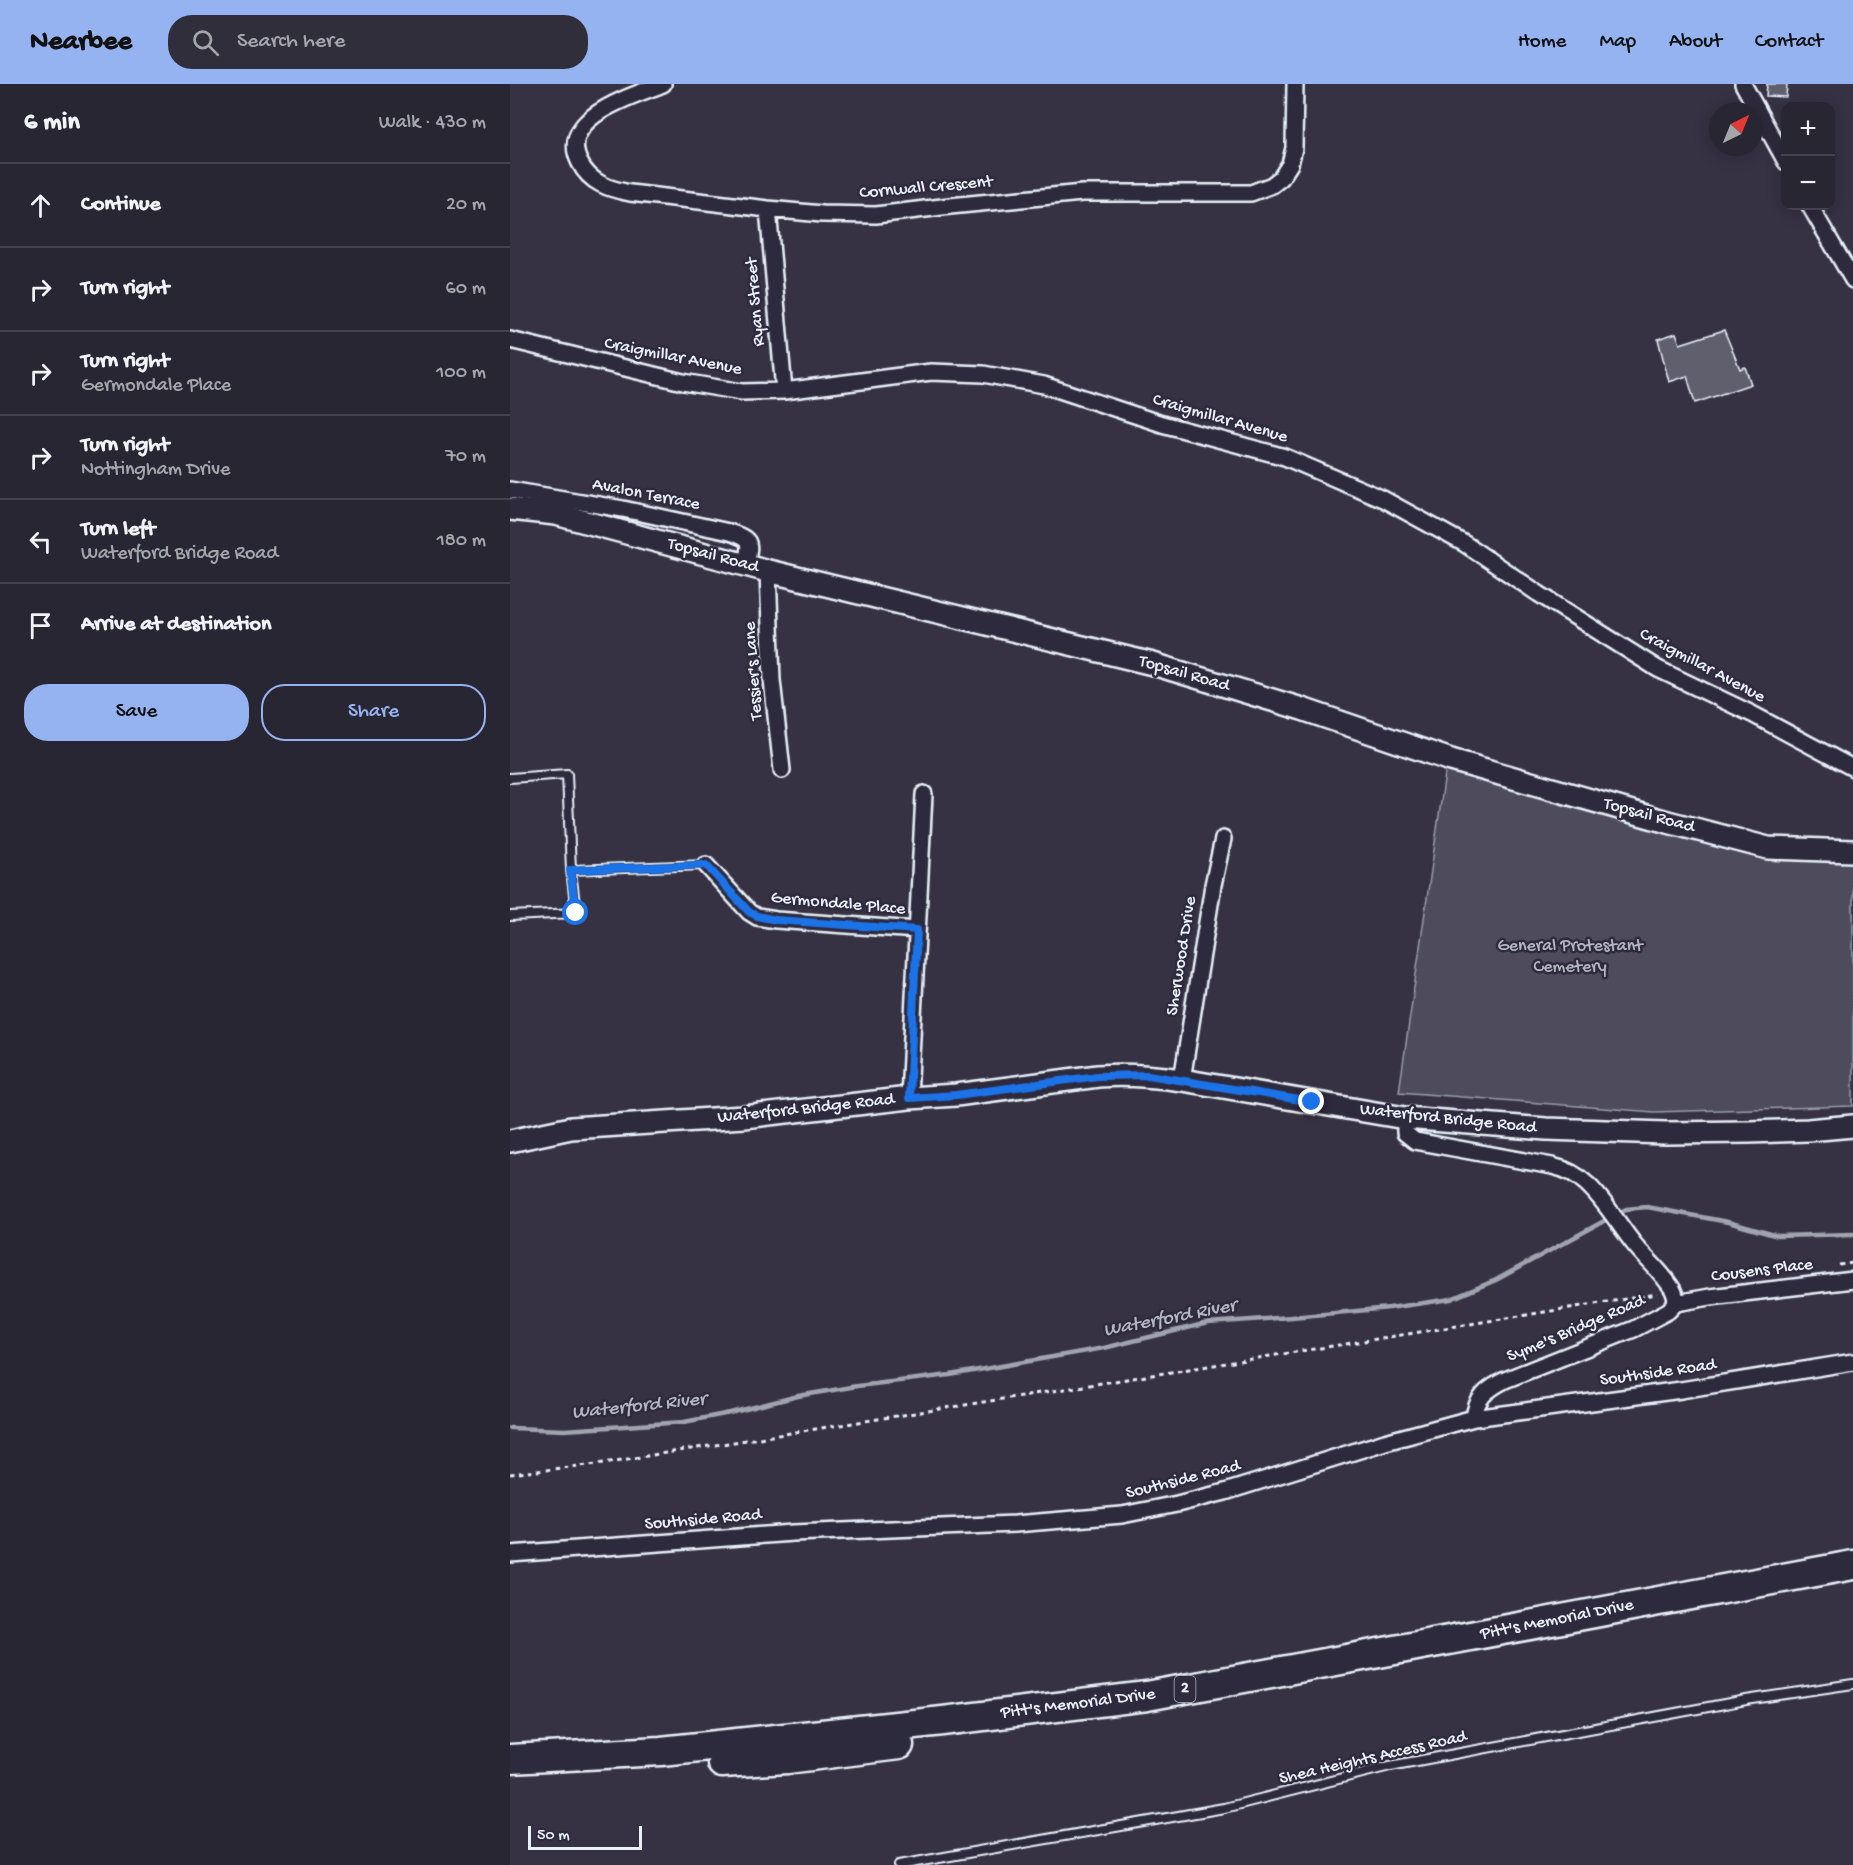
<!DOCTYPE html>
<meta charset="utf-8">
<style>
body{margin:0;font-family:"Gochi Hand",sans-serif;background:#302e3b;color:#f1f3f6}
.controls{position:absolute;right:18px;top:18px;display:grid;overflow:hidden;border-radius:12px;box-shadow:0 3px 15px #0003}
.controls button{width:54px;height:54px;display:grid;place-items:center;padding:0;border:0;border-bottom:2px solid #44434e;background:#282633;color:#f1f3f6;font:30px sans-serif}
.compass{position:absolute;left:1199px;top:18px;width:54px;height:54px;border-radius:50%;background:#282633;box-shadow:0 3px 15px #0003;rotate:43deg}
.scale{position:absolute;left:18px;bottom:15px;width:114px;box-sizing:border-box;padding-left:6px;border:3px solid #e8f1f8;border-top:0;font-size:16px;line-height:21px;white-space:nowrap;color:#e8f1f8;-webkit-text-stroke:4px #2f2a3d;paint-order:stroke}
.stop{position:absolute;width:18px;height:18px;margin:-14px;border:4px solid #1a73e8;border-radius:50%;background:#fff}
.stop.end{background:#1a73e8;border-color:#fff;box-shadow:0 2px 6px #0008}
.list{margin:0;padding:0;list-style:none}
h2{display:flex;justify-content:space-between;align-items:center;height:78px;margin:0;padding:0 24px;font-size:26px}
h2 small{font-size:20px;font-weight:400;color:#a5a5ac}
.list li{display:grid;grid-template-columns:39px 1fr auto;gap:18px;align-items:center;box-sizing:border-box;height:84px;padding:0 24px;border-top:2px solid #44434e}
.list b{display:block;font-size:22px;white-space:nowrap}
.list p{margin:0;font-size:20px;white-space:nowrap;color:#a5a5ac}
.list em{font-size:20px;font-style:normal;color:#a5a5ac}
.actions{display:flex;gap:12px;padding:18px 24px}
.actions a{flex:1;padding:14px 0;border:2px solid #95b2f1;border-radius:24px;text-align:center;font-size:21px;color:#95b2f1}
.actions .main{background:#95b2f1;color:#111}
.icon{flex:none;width:33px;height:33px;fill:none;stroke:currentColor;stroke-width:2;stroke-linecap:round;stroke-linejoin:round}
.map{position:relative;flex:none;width:1343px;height:1781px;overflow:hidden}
header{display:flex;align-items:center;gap:36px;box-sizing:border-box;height:84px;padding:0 30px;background:#95b2f1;color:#111}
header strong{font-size:28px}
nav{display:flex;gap:33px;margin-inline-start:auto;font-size:21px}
.search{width:420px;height:54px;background:#302e3b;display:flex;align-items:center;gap:15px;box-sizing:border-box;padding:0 21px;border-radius:24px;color:#a5a5ac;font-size:22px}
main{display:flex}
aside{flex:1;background:#282633}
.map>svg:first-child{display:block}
.green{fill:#4d4b5c;stroke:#9a9eaa;stroke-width:1.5}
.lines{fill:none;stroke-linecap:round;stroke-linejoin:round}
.stream{stroke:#a0a4af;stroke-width:4.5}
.building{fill:#605e6e;stroke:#e8f1f8;stroke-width:1.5}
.lane-casing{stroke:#e8f1f8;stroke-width:12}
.street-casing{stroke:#e8f1f8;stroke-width:20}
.secondary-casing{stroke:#e8f1f8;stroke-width:26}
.highway-casing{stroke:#e8f1f8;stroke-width:33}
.path{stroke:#e8f1f8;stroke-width:3;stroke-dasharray:4.5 4.5;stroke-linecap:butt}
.lane{stroke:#2f2a3d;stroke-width:8}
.street{stroke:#2f2a3d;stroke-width:15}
.secondary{stroke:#2f2a3d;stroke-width:21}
.highway{stroke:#2f2a3d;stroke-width:28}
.route{stroke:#1a73e8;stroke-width:8}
.labels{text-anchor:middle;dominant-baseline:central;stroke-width:5;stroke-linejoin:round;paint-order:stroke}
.shield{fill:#2f2a3d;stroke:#b0b5c0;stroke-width:1.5}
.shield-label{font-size:16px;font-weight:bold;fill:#e8f1f8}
.street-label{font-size:18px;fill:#e8f1f8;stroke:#2f2a3d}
.park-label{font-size:18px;fill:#b2b7c1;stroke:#2f2a3d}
.water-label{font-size:20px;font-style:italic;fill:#b2b7c2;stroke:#2f2a3d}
</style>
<header>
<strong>Nearbee</strong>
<div class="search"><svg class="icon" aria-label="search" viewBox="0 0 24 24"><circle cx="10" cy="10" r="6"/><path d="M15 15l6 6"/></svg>Search here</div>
<nav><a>Home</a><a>Map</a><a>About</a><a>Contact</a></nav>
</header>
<main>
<aside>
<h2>6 min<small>Walk · 430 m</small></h2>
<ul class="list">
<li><svg class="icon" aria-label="ahead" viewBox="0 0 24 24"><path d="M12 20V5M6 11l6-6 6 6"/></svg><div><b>Continue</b></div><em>20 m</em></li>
<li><svg class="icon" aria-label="right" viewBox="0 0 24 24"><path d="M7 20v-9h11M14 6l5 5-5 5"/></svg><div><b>Turn right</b></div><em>60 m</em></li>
<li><svg class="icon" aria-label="right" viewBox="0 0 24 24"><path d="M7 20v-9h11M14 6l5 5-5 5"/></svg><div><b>Turn right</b><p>Germondale Place</p></div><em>100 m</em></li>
<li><svg class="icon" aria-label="right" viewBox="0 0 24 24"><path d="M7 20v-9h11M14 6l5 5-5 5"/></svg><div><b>Turn right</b><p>Nottingham Drive</p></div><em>70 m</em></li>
<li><svg class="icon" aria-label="left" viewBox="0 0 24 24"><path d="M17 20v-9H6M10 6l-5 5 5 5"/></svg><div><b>Turn left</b><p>Waterford Bridge Road</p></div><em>180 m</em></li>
<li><svg class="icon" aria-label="arrive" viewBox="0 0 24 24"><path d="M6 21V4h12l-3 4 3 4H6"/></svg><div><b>Arrive at destination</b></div></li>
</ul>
<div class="actions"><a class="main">Save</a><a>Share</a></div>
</aside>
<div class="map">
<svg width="1343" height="1781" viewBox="0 0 1343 1781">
<rect width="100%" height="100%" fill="#363244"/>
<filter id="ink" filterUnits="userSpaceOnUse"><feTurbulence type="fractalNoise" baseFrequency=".0167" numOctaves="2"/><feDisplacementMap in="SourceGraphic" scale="12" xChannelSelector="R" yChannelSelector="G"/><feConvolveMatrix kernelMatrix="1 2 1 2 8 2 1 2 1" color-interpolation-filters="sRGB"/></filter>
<g filter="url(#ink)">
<path class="green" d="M 936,683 L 1260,774 L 1343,778 L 1343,1022 L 1144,1028 L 889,1008 Z"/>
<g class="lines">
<path class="stream" d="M 0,1344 L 55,1346 L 174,1338 L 220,1329 L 288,1312 L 347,1302 L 440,1291 L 594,1264 L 698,1239 L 782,1233 L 879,1224 L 941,1215 L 986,1196 L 1116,1125 L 1137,1123 L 1218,1138 L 1268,1152 L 1343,1150"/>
</g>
<path class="building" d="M 1257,0 L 1277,0 L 1276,13 L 1256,12 Z
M 1214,246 L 1230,285 L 1235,283 L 1241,300 L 1185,319 L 1177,292 L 1159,298 L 1148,255 L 1166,249 L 1170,260 Z"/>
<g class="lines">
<defs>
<path id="lane" d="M 0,694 L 57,690 L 61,786
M 0,832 L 66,829 L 61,786 L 196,781
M 389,1781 L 714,1724 L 880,1682 L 1236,1616 L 1343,1600"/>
<path id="street" d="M 153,0 C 123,12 46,33 70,79 C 80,99 99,105 120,109 L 258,125 L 312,130 L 366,131 L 440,122 L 572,109 L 741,109 L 762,101 L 771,94 L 780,80 L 784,64 L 785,0
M 1233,0 L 1276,78
M 1300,122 L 1343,196
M 258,125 L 274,307
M 0,256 L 173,298 L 232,308 L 274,307 L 421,288 L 473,290 L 534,301 L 652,340 L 775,373 L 873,415 L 955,460 L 1029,510 L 1148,585 L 1242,630 L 1343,684
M 0,406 L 113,425 L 219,448 C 243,456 240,458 236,481
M 258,487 L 262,596 L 272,686
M 196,781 L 239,828 L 247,833 L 266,836 L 407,846
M 672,996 L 703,801 L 713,755
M 399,1014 L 414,710
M 895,1034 L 895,1049 L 905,1057 L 1042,1082 C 1056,1085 1068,1091 1078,1101 C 1096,1118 1108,1140 1124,1160 C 1136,1175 1153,1189 1163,1206 C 1165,1210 1166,1214 1166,1219 L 1158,1227 L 1124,1245 L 995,1296 C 977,1305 966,1314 964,1334
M 1166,1219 L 1200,1213 L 1343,1196
M 0,1470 L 283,1449 L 505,1440 L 612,1431 L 667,1420 L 715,1408 L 875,1358 L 964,1334 L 1171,1306 L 1343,1278"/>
<path id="secondary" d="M 0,425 L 46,430 L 258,487 L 643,580 L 792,625 L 941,676 L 1154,737 L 1258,764 L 1343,767
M 0,1057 L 61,1044 L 234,1033 L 399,1014 L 446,1011 L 588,992 C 617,990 643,992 672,996 L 895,1034 L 1036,1045 L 1155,1049 L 1239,1048 L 1298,1046 L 1343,1042"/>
<path id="highway" d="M 0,1675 L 151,1667 L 433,1637 L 637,1612 L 1343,1481
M 212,1679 L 277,1675 L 389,1661"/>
</defs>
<use href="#lane" class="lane-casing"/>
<use href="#street" class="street-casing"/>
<use href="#secondary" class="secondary-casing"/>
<use href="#highway" class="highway-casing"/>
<path class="path" d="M 1329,1181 L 1343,1179
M 0,1390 L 87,1380 L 1147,1210"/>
<use href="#lane" class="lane"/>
<use href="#street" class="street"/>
<use href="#secondary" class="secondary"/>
<use href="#highway" class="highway"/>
</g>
</g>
<g class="lines" filter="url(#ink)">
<path class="route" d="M 66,829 L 60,786 L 196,781 L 239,828 L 247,832 L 266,836 L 407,846 L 399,1014 L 446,1011 L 588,992 L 638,991 L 802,1018"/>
</g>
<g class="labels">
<rect class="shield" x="664.5" y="1592" width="21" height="26" rx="4.5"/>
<g class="shield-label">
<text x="675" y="1605">2</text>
</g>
<g class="street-label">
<text transform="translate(416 104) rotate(-5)">Cornwall Crescent</text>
<text transform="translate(246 218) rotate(-95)">Ryan Street</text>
<text transform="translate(163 273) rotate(11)">Craigmillar Avenue</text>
<text transform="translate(710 335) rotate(16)">Craigmillar Avenue</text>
<text transform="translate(136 411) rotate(11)">Avalon Terrace</text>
<text transform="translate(203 472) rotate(15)">Topsail Road</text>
<text transform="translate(1192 582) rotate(28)">Craigmillar Avenue</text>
<text transform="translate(244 587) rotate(-94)">Tessier's Lane</text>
<text transform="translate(674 590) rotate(16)">Topsail Road</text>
<text transform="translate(1139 732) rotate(15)">Topsail Road</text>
<text transform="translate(328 820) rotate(5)">Germondale Place</text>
<text transform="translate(672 872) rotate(-81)">Sherwood Drive</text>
<text transform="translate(296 1025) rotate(-6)">Waterford Bridge Road</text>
<text transform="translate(938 1035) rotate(6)">Waterford Bridge Road</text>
<text transform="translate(1252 1187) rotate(-7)">Cousens Place</text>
<text transform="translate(1066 1245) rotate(-23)">Syme's Bridge Road</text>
<text transform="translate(1148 1289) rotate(-8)">Southside Road</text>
<text transform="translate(673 1396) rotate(-14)">Southside Road</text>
<text transform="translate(193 1436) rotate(-5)">Southside Road</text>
<text transform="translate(1047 1536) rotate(-11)">Pitt's Memorial Drive</text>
<text transform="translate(568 1620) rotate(-7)">Pitt's Memorial Drive</text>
<text transform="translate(863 1674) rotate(-13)">Shea Heights Access Road</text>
</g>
<g class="park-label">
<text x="1060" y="862">General Protestant<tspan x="1060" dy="21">Cemetery</tspan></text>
</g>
<g class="water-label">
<text transform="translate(660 1235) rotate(-11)">Waterford River</text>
<text transform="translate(129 1323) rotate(-6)">Waterford River</text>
</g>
</g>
</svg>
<div class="controls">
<button>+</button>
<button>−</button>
</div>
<svg class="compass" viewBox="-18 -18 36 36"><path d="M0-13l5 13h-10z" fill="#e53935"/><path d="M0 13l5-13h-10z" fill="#a5a5ac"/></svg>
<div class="scale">50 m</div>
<div class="stop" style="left:66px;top:829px"></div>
<div class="stop end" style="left:802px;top:1018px"></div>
</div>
</main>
